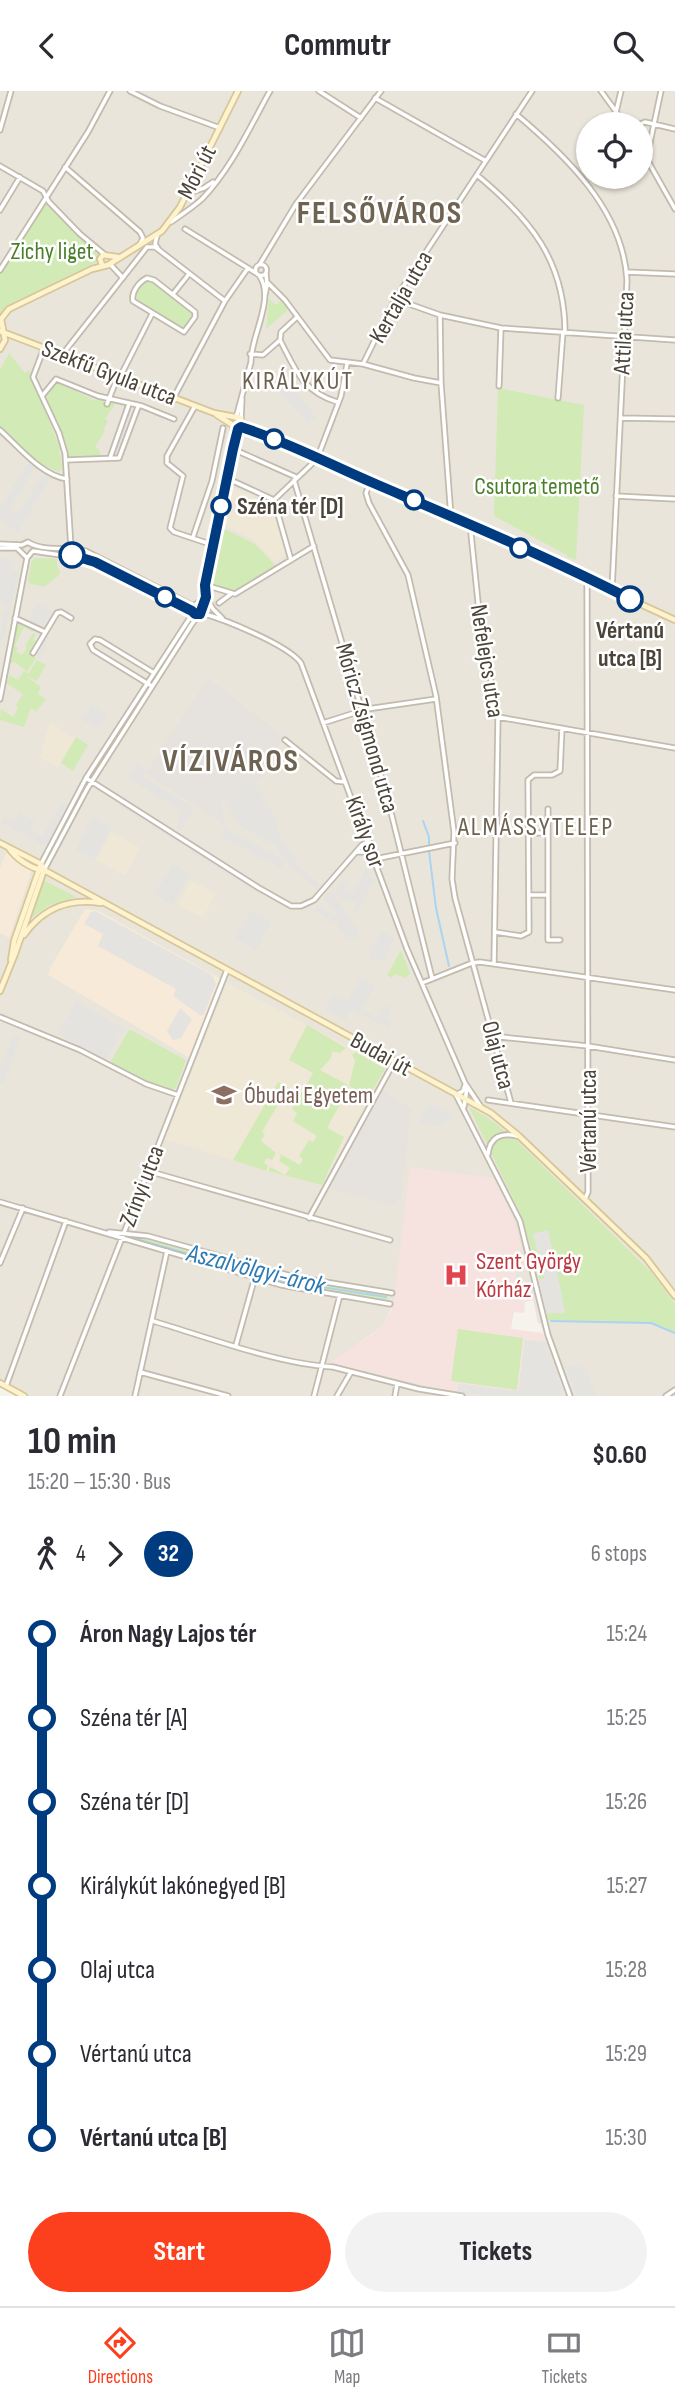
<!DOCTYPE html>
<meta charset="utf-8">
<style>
body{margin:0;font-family:"Sofia Sans Condensed",sans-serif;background:#f2f2f3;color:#2b2b33;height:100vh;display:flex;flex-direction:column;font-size:26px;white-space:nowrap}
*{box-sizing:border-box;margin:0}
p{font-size:23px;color:#7c7c81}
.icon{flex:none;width:38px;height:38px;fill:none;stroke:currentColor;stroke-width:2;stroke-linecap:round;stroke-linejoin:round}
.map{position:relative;height:1305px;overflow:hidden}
.details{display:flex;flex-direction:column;background:#fff;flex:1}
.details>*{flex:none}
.badge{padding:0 14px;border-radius:23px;font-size:24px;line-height:46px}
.buttons{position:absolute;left:576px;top:21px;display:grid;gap:14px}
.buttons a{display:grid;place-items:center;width:77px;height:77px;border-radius:50%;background:#fff;box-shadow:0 2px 5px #0004;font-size:35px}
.map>.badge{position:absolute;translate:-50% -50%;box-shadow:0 0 0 4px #fff}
.legs{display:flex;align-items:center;gap:10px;height:77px;padding:0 28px;font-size:23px}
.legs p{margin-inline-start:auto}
.headline{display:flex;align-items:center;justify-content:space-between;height:119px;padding:0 28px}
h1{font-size:38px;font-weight:700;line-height:52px}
.action{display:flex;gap:14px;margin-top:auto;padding:14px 28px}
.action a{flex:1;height:80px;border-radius:42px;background:#fc3f1d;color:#fff;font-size:28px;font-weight:700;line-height:80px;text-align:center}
.action a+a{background:#f2f2f3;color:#2b2b33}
ul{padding:0 28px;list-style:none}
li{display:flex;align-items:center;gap:24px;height:84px;font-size:26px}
li i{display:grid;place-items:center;width:10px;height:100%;margin:0 9px;background:currentColor}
li i::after{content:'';width:18px;height:18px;margin:-9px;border:5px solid;border-radius:50%;background:#fff}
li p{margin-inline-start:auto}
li:first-child i{background:linear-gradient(#0000 50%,currentColor 0)}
li:last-child i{background:linear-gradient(currentColor 50%,#0000 0)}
header{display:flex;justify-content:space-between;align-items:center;height:91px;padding:0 28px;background:#fff;font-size:32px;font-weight:700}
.menu{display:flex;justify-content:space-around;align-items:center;height:98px;border-top:2px solid #e1e1e2;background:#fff;font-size:19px;color:#7c7c81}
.menu a{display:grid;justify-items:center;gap:4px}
.menu .selected{color:#fc3f1d}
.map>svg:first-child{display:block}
.residential{fill:#eae5da;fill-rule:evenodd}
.commercial{fill:#f7ead8}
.industrial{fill:#e6e2dd}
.education{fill:#efe8d6}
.medical{fill:#f6e3e0}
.green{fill:#d2eab5}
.parking{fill:#e5e3e0}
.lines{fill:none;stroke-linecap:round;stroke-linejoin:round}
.stream{stroke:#a9d4f2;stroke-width:2}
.street-casing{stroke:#c2bbae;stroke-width:7}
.secondary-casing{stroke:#d6c79b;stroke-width:8}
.street{stroke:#fff;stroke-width:3.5}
.secondary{stroke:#fff3cd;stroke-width:4.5}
.line-1-casing{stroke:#fff;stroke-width:16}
.line-1{stroke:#003b80;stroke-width:10}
.stop-1-dot{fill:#fff;stroke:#003b80;stroke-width:3.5}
.labels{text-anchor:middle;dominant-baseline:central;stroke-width:5;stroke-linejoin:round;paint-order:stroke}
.street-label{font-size:24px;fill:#4b4439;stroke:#fff}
.park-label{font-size:24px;fill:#4a7f2a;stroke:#fff}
.stop-label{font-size:24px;font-weight:bold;fill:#4b4439;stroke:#fff;text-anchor:start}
.education-label{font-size:24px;fill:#785e54;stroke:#fff;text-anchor:start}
.health-label{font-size:24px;fill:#be3a42;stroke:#fff;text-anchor:start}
.neighbourhood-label{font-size:26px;letter-spacing:2px;fill:#6e6250;stroke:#fff}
.water-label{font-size:26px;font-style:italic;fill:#2e7ab2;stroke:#fff}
.district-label{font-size:32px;font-weight:bold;letter-spacing:2px;fill:#6e6250;stroke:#fff}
</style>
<header><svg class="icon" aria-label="back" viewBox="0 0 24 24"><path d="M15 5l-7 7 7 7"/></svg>Commutr<svg class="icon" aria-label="search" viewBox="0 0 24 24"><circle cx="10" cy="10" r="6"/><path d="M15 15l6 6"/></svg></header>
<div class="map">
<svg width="675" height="1305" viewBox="0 0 675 1305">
<rect width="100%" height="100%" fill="#f6f3ec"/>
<!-- residential -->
<path class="residential" d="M0,0h675v1305h-655l-20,-11zM588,33h52v53h-52zM381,1001l30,16 -81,80v-1zM521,1153l-4,21 2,1 -1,4h-2l-2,12 16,2 8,39 3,1 5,17 -22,-2 -6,51 -60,-7 -2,9 -124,-29 49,-36 5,-6 8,-21z"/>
<!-- commercial -->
<path class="commercial" d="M6,762l26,17 -23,68 -9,-5v-65z
M85,818l12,1 124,69 -31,79 -142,-83 2,-7z"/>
<!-- industrial -->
<path class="industrial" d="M208,587l76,59 -25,44 -38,18 4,26 -79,-52z
M382,1000l29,17 -10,92h-5l-5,6 -62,-18z"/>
<!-- education -->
<path class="education" d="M230,395l41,19 15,50 -11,7 -22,-22 -30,-16z
M50,631l25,16 -18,30 -17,-11z
M111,741l29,16 -15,28 -29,-16z
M191,789l24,14 -12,24 -26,-13z
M227,892l160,84 -65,118 -56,-14 -101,-32z"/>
<!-- medical -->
<path class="medical" d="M410,1076l83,11 20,40 8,27 -4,20 2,1 -1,4 -2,1 -2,11 16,2 4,16 -9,2 -1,11 -10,-1 -3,17 32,4 3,9 -22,-3 -6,52 -60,-8 -2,9 -124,-29v-2l42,-28 12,-12 4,-9 4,-12z"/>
<!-- green -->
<path class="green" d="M48,113l51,51v6l-87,43 -12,13v-43l45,-69z
M146,190h4l41,30 2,3 -8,13 -3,1 -44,-26 -2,-8z
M269,208l7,6 5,-5 8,9 -23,20z
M9,262l16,20 4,-3 30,76 3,22 -3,4 -23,-10 -36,-32v-60z
M56,290l40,20 1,-4 20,4 -12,18 3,2 -5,9 2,1 -10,16 5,4 1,6h-34l-1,-5h3l-11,-31 -9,-8 -8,-17 9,-13z
M498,297l86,17 -8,155 -9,-3v-2l-73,-39z
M221,436l34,17 23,24 -42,24 -26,-7z
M35,467l22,1v7l3,5 -2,5 -14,11 -16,-4 3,-20z
M18,529l17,9 -2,3 -9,-5 -9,19 3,2 -2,4 6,3 5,-7 -2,-2 8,-13 3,2 -3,4 3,2 -6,12 6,5 -9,14 -12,-10 -5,1z
M37,569l9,5 -9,16 -11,-5 15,11 -3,7 8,5 -10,13 -5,-4 -7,19 -24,-7 1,-11 12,8 5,-9 -2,-3 7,-11 -17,-11 4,-8 8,5 6,-9 4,3z
M76,646l12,8 -15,26 -12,-8z
M43,789l33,17 -25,7 -19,13z
M401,859l9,23 -4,5 -12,-4 -2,4 -5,-3z
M307,934l39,23 -6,5 -8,-2 -1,7 -11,12 26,14 3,4 -22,40 17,9 -22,48 -54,-14 2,-4 15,8 5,-7 -11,-7 2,-5 -3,-3 22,12 3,-6 -4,-3 10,-16 4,2 4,-6 -24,-15 4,-8 -5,-4 21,-36 -24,-13z
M131,939l55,30 -10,28 -5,3 -24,-9 -37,-19 18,-32z
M356,961l29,17 -15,26h-4l-2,4 -14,-6 4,-3 -5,-5 6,-24 -3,-6z
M278,991l10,5 -26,45 3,2 -4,7 15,12 -4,7 -5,-2 -3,5 4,3 -2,5 -33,-11z
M469,1016l19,11 28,22 135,132 24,32v29l-24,-10 -103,-3 -1,-7h18l-17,-82 -15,3 12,45 -6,1 -16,-61z
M135,1145l151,41 102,18 -1,7 -101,-17 -158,-45 1,-3z
M458,1238l65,9 -6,52 -66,-9z"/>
<!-- parking -->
<path class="parking" d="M283,283l33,43 -8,7 -11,-14 -2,1 -23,-29z
M125,317l13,5 -16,45 -3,3 -9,-1 -2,-4z
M28,372l7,4 -25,42 8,5 24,-39 8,4 -32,53 -18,-12v-12z
M0,467l13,1 -1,12 7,-1 -15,69 -4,1 3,-28h3l1,-7 -7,-2z
M37,512l15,8 7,-5 15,9 -3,5 -8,-6 -5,1 -11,18 3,2 -5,7 2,5 -7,11 -8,-5 8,-16 -6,-4 2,-5 -9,-5z
M92,613l15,10 -9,15 -16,-9z
M136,672l11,7 -4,7 51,31 -14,23 -4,-3 4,-6 -3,-3 5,-8 -55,-33z
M256,692l21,40 3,15 18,23 -2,3 24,21 -3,4 -32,-28 -4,7 -62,-32 5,-8 60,31 -12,-16 -34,-18 -14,-27z
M126,707l47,30 -2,4 8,6 -2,4 -57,-35z
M62,711l7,3 -23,42 -45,-25 3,-5 10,5 5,-10 16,9 -5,9 12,6z
M93,726l19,11 -18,32 -19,-10z
M185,745l65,42 -2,4 9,5 -3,4 -66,-41 2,-5 -8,-5z
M172,773l18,10 -17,31 -18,-10z
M366,777l5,2 -3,6 7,3 -18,33 -4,-2 3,-8 -3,-1 -2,2 -17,-8 22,31 4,10 -7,3 -2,-4v6l-6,-4v-4l-8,-5 1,-4 -24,-13 3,-6 25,14 -19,-20 5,-6 6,2 10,-17 5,2 -5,9 8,4z
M95,820l117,64 4,9 -12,30 -3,2 -28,-20 3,-7 -78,-43 5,-12 -19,-10 7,-12z
M250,820l21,11 -15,28 -21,-12z
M381,840l13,7 -3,7 -8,16 -12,-1 -3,-2z
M361,886l14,9 -13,23 15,9 7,-13 8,4 -6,11 6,3 -4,6 -36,-20 -7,11 -20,-11 9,-15 14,7z
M76,910l48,28 -3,6 -4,-2 -2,2 4,3 -13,22 -48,-27z
M180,917l12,11 -11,19 -8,2 -6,-9z
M14,942l7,3 -18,48 -3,-2v-13z
M433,1013l19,10v4l-15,9 -18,-5 5,-13z
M548,1139l10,47 7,36h-18l-8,-33 6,-2 -12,-44z
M525,1249l20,2 17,46 -1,8h-69l-35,-4 1,-8 61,7z
M578,1274l7,3 13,28h-21l-12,-29z"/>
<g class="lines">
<!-- stream -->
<path class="stream" d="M423,730l6,16v10
M429,760l7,57 13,58
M126,1145l157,45 103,16
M551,1230l100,2 24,10"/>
<!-- street casing -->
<g class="street-casing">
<path id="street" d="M130,0l30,15 60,22
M319,0l42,27
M601,0l24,33
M375,7l111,63
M616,21l5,-21
M516,23c50,42 107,96 111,166l-15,310
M640,33l5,-2 30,7
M0,39l11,-39
M640,56l35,62
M647,66l14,-66
M0,75l43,25 6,11 31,32 24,20
M65,76l75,65 3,6 -3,6
M477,84c53,44 88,85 88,158
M186,103l18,-6 9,-6
M0,119l20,-33
M171,131c10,-7 21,-14 31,-23 29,-30 48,-72 68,-108
M185,138l71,44
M157,145l-2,8 4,6 66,51
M110,173l13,14
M260,173l36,-60 85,-113
M255.5 179a5.5 5.5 0 1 1 11 0a5.5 5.5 0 1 1-11 0Z
M0,179l88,-138 22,-41
M626,181l49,2
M147,187l7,2 41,32v5l-11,15 -51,-31c-2,-9 6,-19 14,-23z
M267,191l18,18 45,60 33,4 51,14 27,5
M173,203l16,-20
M265,204l2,-10 -1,-12
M395,208l45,16 61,13 174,12
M440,224l1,68 10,134
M280,249c15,29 22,51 57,62
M44,257l-11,29 26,56 6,20 6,95
M250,263l13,1 17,-15 1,-8 15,-14
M62,264l85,-108h8l4,3
M363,273l32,-65 137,-208
M120,286l32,-63
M499,295l2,-58
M42,305l14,-17 42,17 44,10 32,13
M174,306l51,-96 23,-33
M558,307l5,-66
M107,313l11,-28
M195,315l-28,50v7l16,13 -13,52 4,4 39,13
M236,327l15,-56c-1,-25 25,-63 8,-87
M621,327l54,1
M241,328l1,-20
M0,339c18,16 42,46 67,49
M233,352v-16
M233,358l63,28
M110,367l19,-54
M66,369l53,-2 19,-51
M294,389l93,316 45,182
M235,391l39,18 17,60
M370,391l-4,11 3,10 39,72 28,121 18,136 -2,47 3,19 56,205
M616,405l59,3
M274,409l43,-41 24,-63 6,-32
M473,436l-2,7 10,97 17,86 -4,247
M193,446l19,-56 11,-53
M0,453l22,1 6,-3c14,10 40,4 58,9l108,55
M0,457h17l10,10
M33,460l55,8 105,52
M205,493l33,-155
M205,494l30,9 79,-48
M206,506l7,12 9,9
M219,512l12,-9
M194,515l7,-6 3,-8
M201,522c23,6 87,32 100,50l106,286 58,134 16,24
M15,527l30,14
M33,562l24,-40 4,-1 10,6
M150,594l-57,-35 -3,-6 5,-5 5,1 54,33
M0,608l27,-141 5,-6
M498,626l177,31
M323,632l44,-14 69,-10
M285,649l51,41 9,1
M86,687l173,110 32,18h10l13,-6 48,-55 7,-4
M548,718v131h12
M528,742h19
M357,761h11l6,6
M375,768l80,-16
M41,773l45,-86 107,-165
M44,779l43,-81 105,-165c11,-13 14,-22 13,-39
M529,804h18
M495,841l26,4 8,-4 -1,-152 6,-5h18l8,-4 2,-43
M422,892l50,-20 8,-1 195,28
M0,926l80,33 66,34 32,11
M492,945l96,10 87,14
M465,994l-2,6 -7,4 64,126 28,114 22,61
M488,1009l187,27
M464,1016l3,-19
M488,1063c2,-17 13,-22 29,-18
M148,1080l242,69
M585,1108l3,-7 -1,-613
M0,1111l281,83 109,19
M309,1127l85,-156
M109,1141l39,4 147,41 97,16
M0,1172l23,-55
M153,1230c54,16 125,43 180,46l86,22 43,7
M236,1254l19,-68
M140,1281l88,24
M6,1295l60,-165
M60,1305l167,-426
M135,1305l32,-145
M314,1305l26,-101
M337,1305l14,-24
M395,1305l2,-12
M666,1305l9,-6"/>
</g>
<!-- secondary casing -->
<g class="secondary-casing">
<path id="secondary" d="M102,174l-2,-6 3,-4 15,2
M0,240l214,82 26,5 3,5 19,10 55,26 111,47 247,114
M0,258l5,-9 -4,-21 8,-10 83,-40 16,-4 54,-34 18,-24 58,-116
M217,324l14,9
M241,336l13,4
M0,752l41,21 3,6
M9,757c6,10 23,22 35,22l447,243 28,23 127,122 29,38
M24,844c19,-27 44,-37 77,-32
M11,869l3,-19 27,-77
M0,900l15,-37 29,-84
M0,1292l24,13"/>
</g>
<!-- street -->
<use href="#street" class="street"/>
<!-- secondary -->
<use href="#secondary" class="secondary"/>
</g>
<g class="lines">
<!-- line-1 casing -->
<g class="line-1-casing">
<path id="line-1" d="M72,464l23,7 97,49 3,3h5l6,-17 -1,-12 28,-136 5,-20 3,-2c47,15 92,39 137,58 84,36 170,72 252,114"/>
</g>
<!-- line-1 -->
<use href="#line-1" class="line-1"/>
</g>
<!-- icons -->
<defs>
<g id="university-bare" transform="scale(1.89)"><path d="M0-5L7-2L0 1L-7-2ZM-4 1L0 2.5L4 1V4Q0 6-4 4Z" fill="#8d6e63" stroke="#fff" stroke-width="2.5" paint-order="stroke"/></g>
<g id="hospital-bare" transform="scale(1.89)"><path d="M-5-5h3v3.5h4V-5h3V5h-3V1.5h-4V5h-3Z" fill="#e0444e" stroke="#fff" stroke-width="2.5" paint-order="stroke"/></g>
</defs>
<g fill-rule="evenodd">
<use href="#university-bare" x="224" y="1004"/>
<use href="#hospital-bare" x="456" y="1184"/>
</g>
<!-- markers -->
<g class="stop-1-dot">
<circle cx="274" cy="348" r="9"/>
<circle cx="414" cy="409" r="9"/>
<circle cx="221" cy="415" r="9"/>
<circle cx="520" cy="457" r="9"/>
<circle cx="72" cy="464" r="12"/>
<circle cx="165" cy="506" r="9"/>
<circle cx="630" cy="508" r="12"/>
</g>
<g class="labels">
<!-- street labels -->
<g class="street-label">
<text transform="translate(197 81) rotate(-63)">Móri út</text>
<text transform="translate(401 206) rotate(-60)">Kertalja utca</text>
<text transform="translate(624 242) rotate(-87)">Attila utca</text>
<text transform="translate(109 282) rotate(21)">Szekfű Gyula utca</text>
<text transform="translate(487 570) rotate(81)">Nefelejcs utca</text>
<text transform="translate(367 637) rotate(74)">Móricz Zsigmond utca</text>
<text transform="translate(365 741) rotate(70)">Király sor</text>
<text transform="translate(381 963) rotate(29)">Budai út</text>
<text transform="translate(498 964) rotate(75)">Olaj utca</text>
<text transform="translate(588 1030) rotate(-90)">Vértanú utca</text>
<text transform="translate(142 1095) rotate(-69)">Zrínyi utca</text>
</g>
<!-- park labels -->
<g class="park-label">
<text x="52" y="160">Zichy liget</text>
<text x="537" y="395">Csutora temető</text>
</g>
<!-- stop labels -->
<g class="stop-label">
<text x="237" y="415">Széna tér [D]</text>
<text x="630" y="539" text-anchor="middle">Vértanú<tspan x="630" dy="28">utca [B]</tspan></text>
</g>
<!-- education labels -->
<g class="education-label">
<text x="244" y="1004">Óbudai Egyetem</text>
</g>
<!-- health labels -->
<g class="health-label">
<text x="476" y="1170">Szent György<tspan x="476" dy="28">Kórház</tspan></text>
</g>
<!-- neighbourhood labels -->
<g class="neighbourhood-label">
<text x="298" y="290">KIRÁLYKÚT</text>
<text x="536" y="736">ALMÁSSYTELEP</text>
</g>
<!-- water labels -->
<g class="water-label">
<text transform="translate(256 1179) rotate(14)">Aszalvölgyi-árok</text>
</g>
<!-- district labels -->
<g class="district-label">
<text x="380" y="122">FELSŐVÁROS</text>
<text x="231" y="670">VÍZIVÁROS</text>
</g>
</g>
</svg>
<div class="buttons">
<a><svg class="icon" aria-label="locate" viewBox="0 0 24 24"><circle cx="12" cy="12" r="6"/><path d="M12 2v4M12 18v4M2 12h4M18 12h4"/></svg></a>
</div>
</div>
<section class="details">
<div class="headline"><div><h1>10 min</h1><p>15:20 – 15:30 · Bus</p></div><b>$0.60</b></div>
<div class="legs"><svg class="icon" aria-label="walk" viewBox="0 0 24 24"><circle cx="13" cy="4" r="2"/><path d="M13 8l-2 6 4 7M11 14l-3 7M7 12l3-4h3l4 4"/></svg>4<svg class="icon" aria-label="forward" viewBox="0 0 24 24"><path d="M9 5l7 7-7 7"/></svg><b class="badge" style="background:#003b80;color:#fff">32</b><p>6 stops</p></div>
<ul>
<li><i style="color:#003b80"></i><b>Áron Nagy Lajos tér</b><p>15:24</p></li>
<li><i style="color:#003b80"></i><span>Széna tér [A]</span><p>15:25</p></li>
<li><i style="color:#003b80"></i><span>Széna tér [D]</span><p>15:26</p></li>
<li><i style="color:#003b80"></i><span>Királykút lakónegyed [B]</span><p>15:27</p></li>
<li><i style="color:#003b80"></i><span>Olaj utca</span><p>15:28</p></li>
<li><i style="color:#003b80"></i><span>Vértanú utca</span><p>15:29</p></li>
<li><i style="color:#003b80"></i><b>Vértanú utca [B]</b><p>15:30</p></li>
</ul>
<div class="action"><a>Start</a><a>Tickets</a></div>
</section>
<nav class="menu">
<a class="selected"><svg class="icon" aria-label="directions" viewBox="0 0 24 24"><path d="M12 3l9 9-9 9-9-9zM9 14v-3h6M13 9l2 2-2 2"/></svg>Directions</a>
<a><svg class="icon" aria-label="map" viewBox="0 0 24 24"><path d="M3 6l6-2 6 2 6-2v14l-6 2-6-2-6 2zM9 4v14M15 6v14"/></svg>Map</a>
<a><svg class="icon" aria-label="tickets" viewBox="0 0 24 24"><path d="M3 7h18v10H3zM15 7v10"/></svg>Tickets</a>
</nav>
